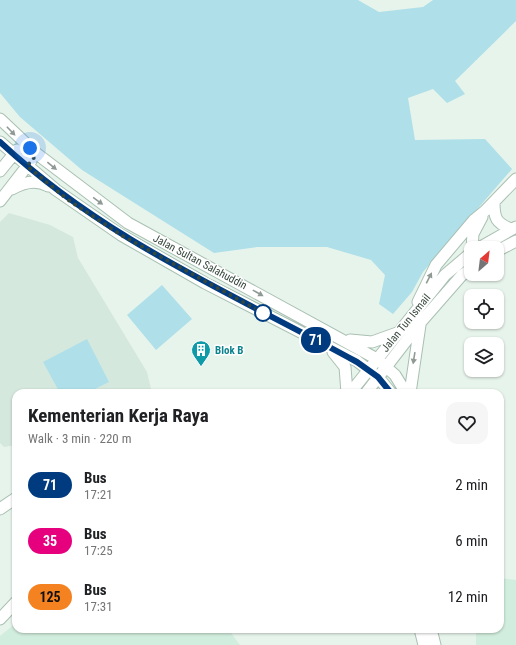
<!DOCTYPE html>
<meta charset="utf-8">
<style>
body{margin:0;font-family:"Roboto Condensed",sans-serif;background:#f6f6f6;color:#202124;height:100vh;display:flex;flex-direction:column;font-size:15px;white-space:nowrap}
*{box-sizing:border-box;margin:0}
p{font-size:13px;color:#757577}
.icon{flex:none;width:22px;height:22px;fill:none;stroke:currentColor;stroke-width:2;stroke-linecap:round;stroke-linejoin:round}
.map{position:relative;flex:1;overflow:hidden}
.sheet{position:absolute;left:12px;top:389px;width:492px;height:244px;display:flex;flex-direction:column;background:#fff;border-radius:12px;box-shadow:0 1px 3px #0004}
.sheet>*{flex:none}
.badge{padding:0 8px;border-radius:13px;font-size:14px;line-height:26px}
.needle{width:26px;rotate:28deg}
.fabs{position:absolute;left:464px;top:241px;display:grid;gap:8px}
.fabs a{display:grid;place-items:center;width:40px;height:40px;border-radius:8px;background:#fff;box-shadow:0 1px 3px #0004;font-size:20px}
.you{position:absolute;width:20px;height:20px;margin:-10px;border:3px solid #fff;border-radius:50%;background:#1a73e8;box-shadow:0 0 0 6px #1a73e833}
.map>.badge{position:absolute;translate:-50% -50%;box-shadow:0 0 0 2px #fff}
.round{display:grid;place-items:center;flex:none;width:42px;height:42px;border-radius:12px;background:#f6f6f6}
.overview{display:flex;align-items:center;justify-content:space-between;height:68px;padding:0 16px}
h1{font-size:19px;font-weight:700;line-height:30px}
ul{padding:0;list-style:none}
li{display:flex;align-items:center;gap:12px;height:56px;padding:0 16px}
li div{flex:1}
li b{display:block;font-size:15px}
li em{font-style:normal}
li .badge{min-width:44px;font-weight:700;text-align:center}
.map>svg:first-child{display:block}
.residential{fill:#d5e8dd}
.education{fill:#d1eddd}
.green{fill:#afdfe9}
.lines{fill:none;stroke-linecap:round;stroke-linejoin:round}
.minor-casing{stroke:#a9c0b2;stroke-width:13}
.minor{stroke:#fff;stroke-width:11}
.oneway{fill:#909a94}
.line-casing{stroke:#fff;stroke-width:9}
.line{stroke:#003b80;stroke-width:6}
.walk{stroke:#36473c;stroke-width:4;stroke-dasharray:0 7.2}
.stop-dot{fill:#fff;stroke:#003b80;stroke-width:2}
.labels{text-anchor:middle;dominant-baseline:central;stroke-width:3;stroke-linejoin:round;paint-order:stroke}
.street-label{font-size:11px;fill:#36473c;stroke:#fff}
.culture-label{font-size:11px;font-weight:bold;fill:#0d838f;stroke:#fff;text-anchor:start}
</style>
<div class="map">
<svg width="516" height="645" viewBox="0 0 516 645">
<rect width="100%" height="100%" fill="#e7f4ec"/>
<!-- residential -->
<path class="residential" d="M9,213l41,12 23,12 5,21 69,114 5,21h-136v52l-12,2 -4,-4v-221z"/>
<!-- education -->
<path class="education" d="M500,578l16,2v65h-40v-16h24z
M16,623v6h212l12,16h-240v-9z"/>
<!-- green -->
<path class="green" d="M0,0h358l21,12 44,-5 10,-7h83v21l-61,60 10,13 -18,9 -14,-14 -25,9 7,42 70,-1 27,30 -89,103 -11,20 -19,22 -14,-10 6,-29 -14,-15 -44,-13h-70l-43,6 -132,-83 -62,-53 -20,-24z
M162,285l30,34 -36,31 -29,-35z
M87,339l22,43 -22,11h-27l-17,-31z"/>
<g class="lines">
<!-- minor casing -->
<g class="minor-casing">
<path id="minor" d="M0,119l37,35 91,69 249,136 18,16 11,18
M0,142l56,48 65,45 84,48 152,78 21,16 13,16
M0,171l17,-21
M12,189c12,-7 24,-10 36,-3
M0,201l31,-40
M494,202c0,16 2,21 17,27
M472,248l1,-14 9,-17
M479,248l37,-21
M497,251l19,-10
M418,302l18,-37 38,-45 11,-9 31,-32
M350,340l22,2 25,-9
M333,352l12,15 2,26
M350,393l95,-118 26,-22
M366,393l54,-70 42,-48 9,-6
M410,393l10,-68
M0,509l16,-11
M0,619l16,-17
M420,629l4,16
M431,629l4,16"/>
</g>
<!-- minor -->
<use href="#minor" class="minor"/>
</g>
<!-- one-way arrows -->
<defs><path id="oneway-solid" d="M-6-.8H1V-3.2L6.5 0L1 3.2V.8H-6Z"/></defs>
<g class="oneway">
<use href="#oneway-solid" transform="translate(11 131) rotate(46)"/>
<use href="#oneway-solid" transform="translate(52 166) rotate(39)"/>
<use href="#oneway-solid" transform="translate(98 201) rotate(36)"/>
<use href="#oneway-solid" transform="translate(429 278) rotate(-63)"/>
<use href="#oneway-solid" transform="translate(258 293) rotate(29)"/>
<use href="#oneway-solid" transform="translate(414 358) rotate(99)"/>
</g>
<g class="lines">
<!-- line casing -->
<g class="line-casing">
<path id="line" d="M0,142c106,99 232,151 357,220l21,15 13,16"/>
</g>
<!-- line -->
<use href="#line" class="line"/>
<!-- walk -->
<path class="walk" d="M30,148l7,6 -10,12 40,33 54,36 142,78"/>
</g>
<!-- icons -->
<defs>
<g id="building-pin" transform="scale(1)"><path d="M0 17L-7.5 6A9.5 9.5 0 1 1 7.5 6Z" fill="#0f9aa8" stroke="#fff"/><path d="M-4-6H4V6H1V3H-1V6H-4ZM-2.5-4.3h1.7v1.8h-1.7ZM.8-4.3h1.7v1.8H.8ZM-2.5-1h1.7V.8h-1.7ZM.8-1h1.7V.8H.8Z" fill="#fff"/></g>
</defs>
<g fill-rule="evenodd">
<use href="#building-pin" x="201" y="350"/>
</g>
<!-- markers -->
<circle class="stop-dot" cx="263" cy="313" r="8"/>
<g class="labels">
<!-- street labels -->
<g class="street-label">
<text transform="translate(200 262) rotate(28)">Jalan Sultan Salahuddin</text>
<text transform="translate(406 323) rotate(-51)">Jalan Tun Ismail</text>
</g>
<!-- culture labels -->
<g class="culture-label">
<text x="215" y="350">Blok B</text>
</g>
</g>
</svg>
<div class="fabs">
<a><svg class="needle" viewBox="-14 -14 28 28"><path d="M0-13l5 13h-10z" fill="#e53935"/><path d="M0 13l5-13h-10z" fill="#757577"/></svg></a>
<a><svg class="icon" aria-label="locate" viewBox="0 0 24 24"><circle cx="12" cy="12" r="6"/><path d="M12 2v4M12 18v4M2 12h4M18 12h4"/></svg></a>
<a><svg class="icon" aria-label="layers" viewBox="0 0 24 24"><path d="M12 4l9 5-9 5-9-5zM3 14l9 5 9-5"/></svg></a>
</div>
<div class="you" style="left:30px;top:148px"></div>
<b class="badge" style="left:316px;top:340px;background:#003b80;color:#fff">71</b>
<section class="sheet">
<div class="overview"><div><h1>Kementerian Kerja Raya</h1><p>Walk · 3 min · 220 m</p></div><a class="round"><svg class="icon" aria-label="heart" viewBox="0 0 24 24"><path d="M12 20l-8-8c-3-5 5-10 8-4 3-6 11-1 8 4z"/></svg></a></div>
<ul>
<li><span class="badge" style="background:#003b80;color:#fff">71</span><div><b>Bus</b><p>17:21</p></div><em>2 min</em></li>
<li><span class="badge" style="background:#e6007e;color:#fff">35</span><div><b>Bus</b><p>17:25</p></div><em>6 min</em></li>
<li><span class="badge" style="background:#f58220;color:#111">125</span><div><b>Bus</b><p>17:31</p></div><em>12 min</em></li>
</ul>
</section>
</div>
